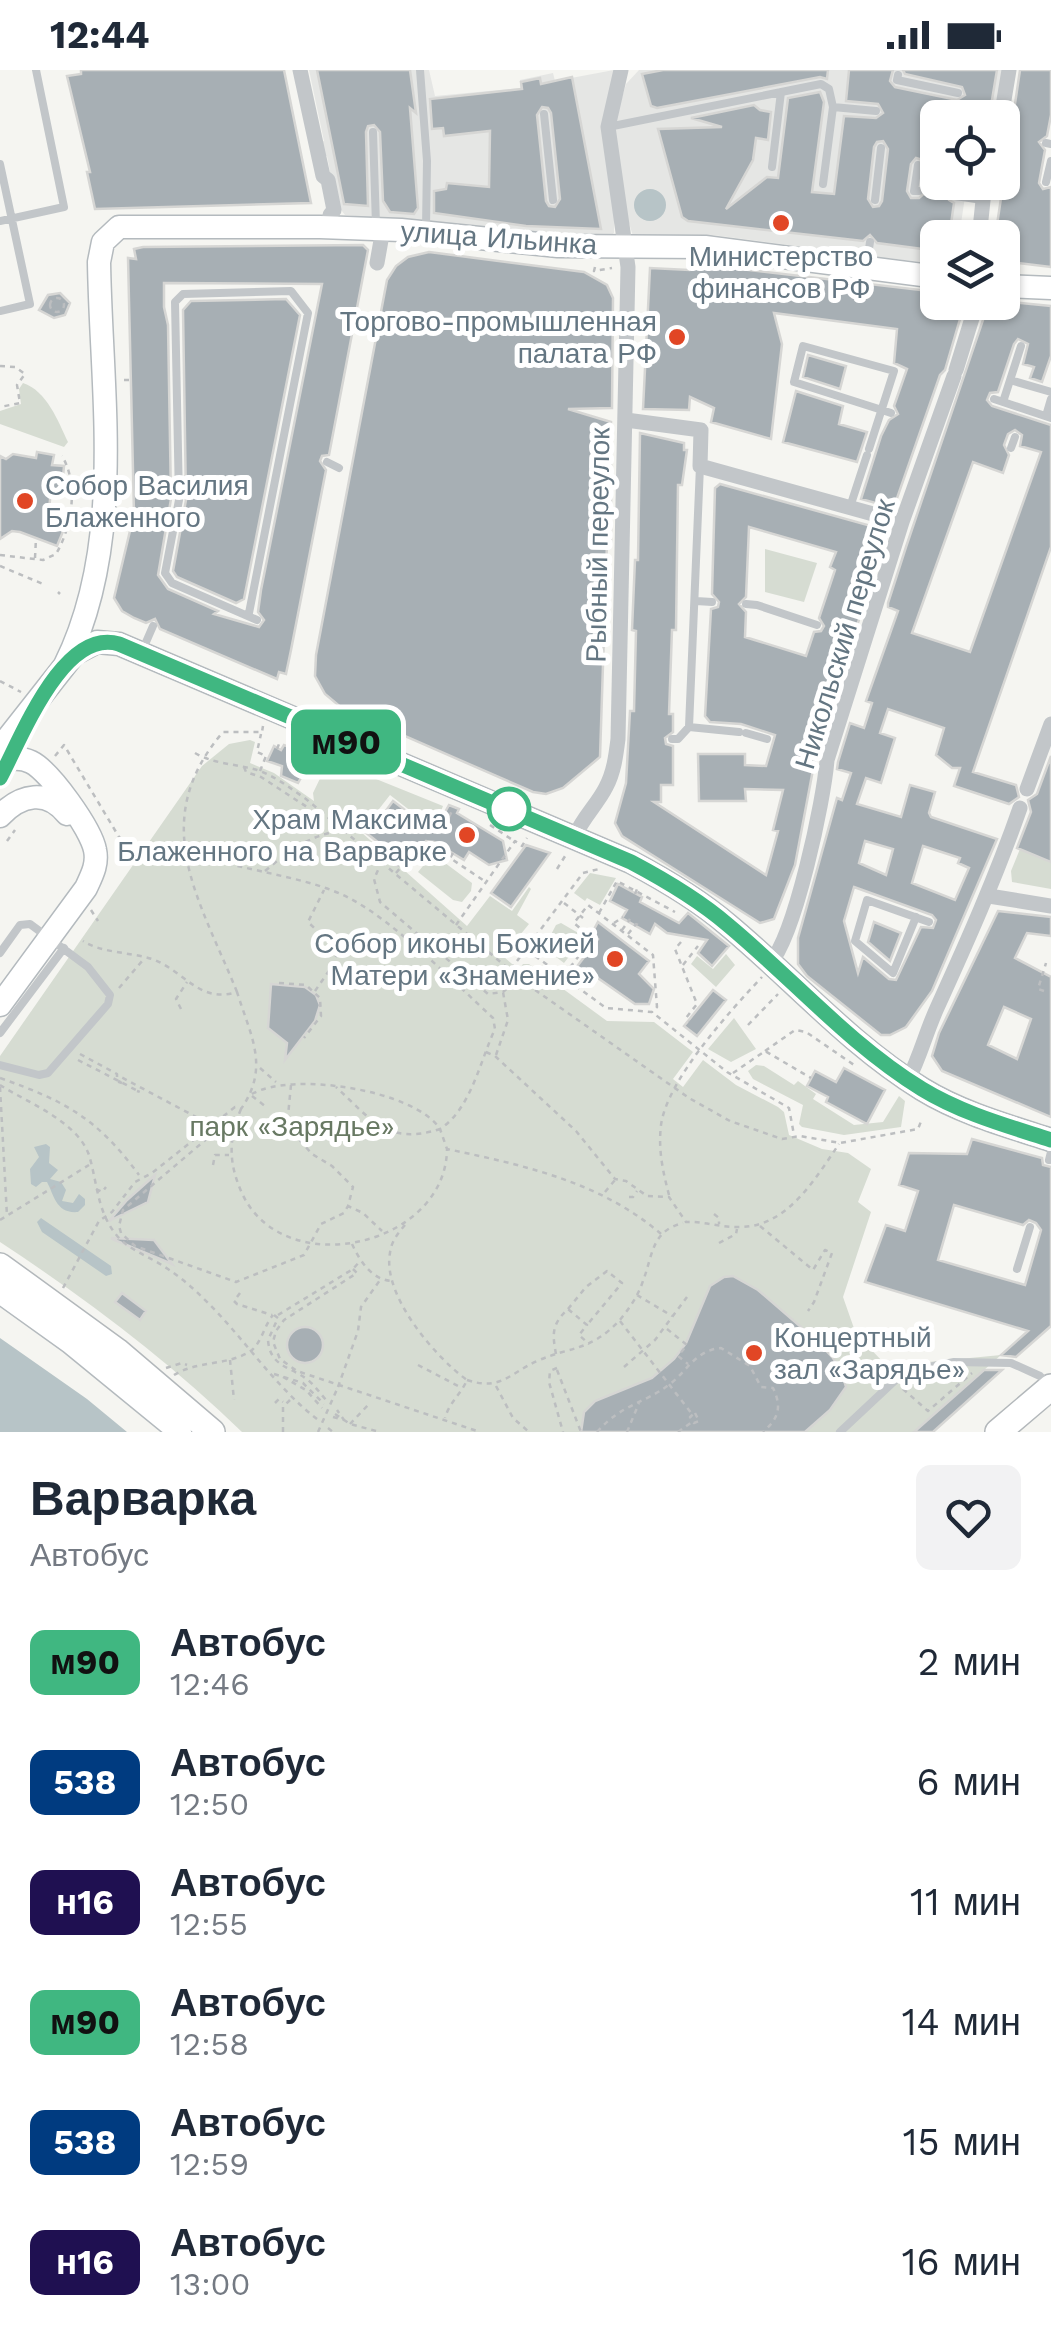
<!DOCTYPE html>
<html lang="ru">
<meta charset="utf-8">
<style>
body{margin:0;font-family:"Work Sans",sans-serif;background:#f2f2f3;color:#1f2937;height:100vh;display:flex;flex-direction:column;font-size:38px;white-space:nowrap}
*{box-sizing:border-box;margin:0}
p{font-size:32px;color:#747a83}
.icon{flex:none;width:55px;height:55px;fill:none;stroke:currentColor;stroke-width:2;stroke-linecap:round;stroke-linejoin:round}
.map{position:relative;height:1362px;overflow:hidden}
.sheet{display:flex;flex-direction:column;background:#fff;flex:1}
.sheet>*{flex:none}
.badge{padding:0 20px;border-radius:15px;font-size:35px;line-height:65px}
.fabs{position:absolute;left:920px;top:30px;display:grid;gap:20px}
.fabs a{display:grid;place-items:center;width:100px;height:100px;border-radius:15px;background:#fff;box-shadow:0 2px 8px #0004;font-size:50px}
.map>.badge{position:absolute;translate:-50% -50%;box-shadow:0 0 0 5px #fff}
.round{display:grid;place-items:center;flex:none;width:105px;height:105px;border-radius:15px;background:#f2f2f3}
.summary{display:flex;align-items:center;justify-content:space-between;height:170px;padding:0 30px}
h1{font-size:48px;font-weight:800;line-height:75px}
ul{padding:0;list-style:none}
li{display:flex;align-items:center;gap:30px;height:120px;padding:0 30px}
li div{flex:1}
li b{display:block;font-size:38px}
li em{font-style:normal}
li .badge{min-width:110px;font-weight:700;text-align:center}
.status{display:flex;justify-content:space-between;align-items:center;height:70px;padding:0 50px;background:#fff;direction:ltr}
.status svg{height:28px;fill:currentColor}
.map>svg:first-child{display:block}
.built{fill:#e5e6e4}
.green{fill:#d6dcd2}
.water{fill:#b7c4c7}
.building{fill:#a7afb4;stroke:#d6d6d4;stroke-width:2.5;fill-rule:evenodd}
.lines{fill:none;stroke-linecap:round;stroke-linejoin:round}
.secondary-casing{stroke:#b4babe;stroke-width:25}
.primary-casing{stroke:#b3b8bb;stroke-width:28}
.path{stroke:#bcbec0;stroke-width:2.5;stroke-dasharray:5 5;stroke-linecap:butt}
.lane{stroke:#c2c6c9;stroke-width:8}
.street{stroke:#c2c6c9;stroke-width:15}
.secondary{stroke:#fff;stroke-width:22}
.primary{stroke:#fff;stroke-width:25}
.path-bridge{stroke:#bcbec0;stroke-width:2.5;stroke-dasharray:5 5;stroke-linecap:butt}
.line-casing{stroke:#fff;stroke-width:22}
.line{stroke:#40b781;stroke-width:15}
.poi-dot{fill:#e14625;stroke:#fff;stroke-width:4}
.stop-dot{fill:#fff;stroke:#40b781;stroke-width:5}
.labels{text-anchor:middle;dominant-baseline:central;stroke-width:10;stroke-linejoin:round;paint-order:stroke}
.street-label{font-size:28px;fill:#647682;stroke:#fff}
.poi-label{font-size:28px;fill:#647682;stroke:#fff;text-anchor:end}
.park-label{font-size:28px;fill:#687963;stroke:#fff}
</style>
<div class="status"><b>12:44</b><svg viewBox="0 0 49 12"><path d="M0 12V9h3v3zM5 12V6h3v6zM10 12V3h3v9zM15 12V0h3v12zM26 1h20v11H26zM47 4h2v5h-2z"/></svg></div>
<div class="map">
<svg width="1051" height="1362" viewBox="0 0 1051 1362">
<rect width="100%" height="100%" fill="#f5f5f1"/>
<!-- built -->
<path class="built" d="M309,0h120l6,26 85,-8v-8l33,-7 2,8 59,-11v163l-8,6 -261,-24 -9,-12 -9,-47h-5l-3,-13 5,-2z
M639,0h364l-8,47 -57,1v64l29,1 -8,54 -21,1 -1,26 -49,-6 -5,4 -22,-3 -4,-5 -144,-19 -7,5 -73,-4 -5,-16 -13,-81 1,-21 10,-34z"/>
<!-- green -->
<path class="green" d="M23,313c24,8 35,38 45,59l-4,5 -64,-23v-13l21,-7 -2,-15z
M765,479l52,14 -13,39 -39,-10z
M250,670l5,2 -5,21 24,10 40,28 -1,-8 16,-33 114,46 -9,23 -44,-34 -29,37 106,94 23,-30 22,15 17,-24 2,2 -14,26 12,9 -26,32 16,14 4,-6h6l78,57 47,1 39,30 -20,27 10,8 20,-27 33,25 42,22 6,5 5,23 33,14 26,4 23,16 -13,33 13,10 -28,85 13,37 31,32 114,-11 -87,77h-672c-73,-71 -157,-134 -242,-190v-186l202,-290 27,-22z
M429,772l8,5 -4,7 39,29 -1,8 -9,11 -9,-2 -35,-28 10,-12 -7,-6z
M1020,779l31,13v27l-39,-7 -1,-11z
M590,803l26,5 -16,27 -13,-7 -2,3 -11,-8z
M561,853l19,11 2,6 -18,23 -20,-15 12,-23z
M726,884l9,11 -19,22 -25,-23 6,-8 16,13z
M734,948l22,31 -25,13 -23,-13z
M756,995l8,1 30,19 4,-4 18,13 -3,5 41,26 29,-3 16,-26 6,5 -4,26 -57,8 -42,-8 -3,-3 4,-19 -50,-26 -5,-8z"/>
<!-- water -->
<path class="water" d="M634 135a16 16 0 1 1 32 0a16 16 0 1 1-32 0Z
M46,1074l4,3 -1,16 9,7 -8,9 11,3 5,8 -4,11 11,2 6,-9 6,5v6l-7,7c-22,2 -24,-17 -31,-30h-5l-6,5 -5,-3 -1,-15 9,-12 -5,-10z
M41,1148l70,48 1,8 -6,2 -64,-44 -5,-10z
M0,1268l87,61 40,33h-127z"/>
<!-- building -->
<path class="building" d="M81,0h203l27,133 -216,6 -8,-37h3l-23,-96 14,-2z
M317,0h93l6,43 -6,-5 8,100 -4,6 -24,-2 -7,-11 -3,-69 -6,-7 -6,1 -2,6 2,74 -24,-2z
M663,0h165l-1,9 -7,-2 -163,31 -6,-2 -9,-32z
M849,0h44l-3,11 5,6 62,13 8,-5 -3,-8 -57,-13 -2,-4h94l-8,48h-51v64h19l-1,7 -8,5 1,6 5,3 -5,35h-11v13l-61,-8 -7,-8 -7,6 -175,-20 -6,-4 -24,-88 64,-2 -31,-9 63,-13 6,5 11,2 -3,28 -12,-2 -3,22 -27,49 41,-32 11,1 10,-80 32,-6 4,10 -12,90 22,2 10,-78 32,2 7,-5 -5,-9 -32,-3zM883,71l5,8 -6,52 -3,5 -6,1 -5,-8 6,-52 3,-5zM916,88l7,2 2,5 -2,20 3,7 -7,6h-8l-4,-7 4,-27z
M1020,0h31v45l-4,21 -8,6 6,8 -6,33 4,6 8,-2v80l-49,-6v-23h-7l14,-93 8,-5 -6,-9z
M572,7l29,152 -75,-3 -92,-13v-22l12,-2 1,-6 42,4 1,-56 -46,5 -1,-8 -11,1 -2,-30 92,-10 -1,-7 19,-4 1,6zM542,37l6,1 3,5 9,86 -5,8 -6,-1 -3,-5 -9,-86z
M363,175l5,5 -39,205 -7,1 -2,5 6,9 -35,180 -5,24 -7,-2 -2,7 -117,-50 -5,-10 -9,4 -12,-5 -12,-7 -8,-13 20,-84 -6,-256 8,1 -2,-10 9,-2zM164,213l158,1 -61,306 -3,22 6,8 -5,7 -45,-13 4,-3 -50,-22 -10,-14 13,-76 -3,-174 -4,-18z
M429,182l155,20 23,13 6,13 -1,110 -44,1 43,13v120h-4l-7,215 -37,31 -17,6 -13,-2 -190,-83 -18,-15 -10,-18 1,-21 71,-375 9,-14 12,-9z
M689,193l249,29v10h27l-20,68 -5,5 -45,129 -5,3 -29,-8 20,-63 8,-16 9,-6 -4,-8 13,-37 -13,-6 3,-34 -123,-16 8,31 -11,95 -60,-17 3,-14 -24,-11 -1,13 -46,-1 7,-141 39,2z
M60,223l10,10 -5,12 -11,3 -15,-8 9,-15z
M286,229l14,16 -56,284 -8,4 -59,-26 -4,-6 13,-71 -3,-190 8,-9z
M1002,231l49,5v50l-9,26 -12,-4 4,-11 -11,-3 5,-20 -10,-5 -4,5 -16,48 -8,1 -3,7 5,6 59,19v122l-78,225 43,13 3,12 -10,7 -55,-18 6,-18h-8l-16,-13 8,-27 -56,-19 -8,24 15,5 -14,45 -15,-5 -9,26 44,13 9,-32 25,7 -6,21 2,4 66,22 -65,152 -26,36 -16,8h-9l-74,-59 -9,-12v-26l39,-140 5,2 9,-27 -14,-4 1,-7 12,-39 14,5 8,-25 -6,-2 32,-90 -10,-4v-4l18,-56 82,-242zM1015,360l7,5 -2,11 21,6 -71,200 -58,-19 61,-171 30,11 6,-18 -5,-10 4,-11zM865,771l28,8 -7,26 -27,-12zM923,776l37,12 -2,5 11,5 -14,32 -43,-17zM854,817l78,28 4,5 -3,8 -12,-1 -25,53 -7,-1 -26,-22 -5,16 -14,-52z
M808,285l38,11 -6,23 -37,-12z
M796,321l47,15 -4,18 28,8 -10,30 -74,-20z
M640,363l44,10v7h3l-5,35h-4l-2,145h-4l-3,84h4v18l-8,6 1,6 7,2v39h-12v17h-7l112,73 12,-44 -5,-1 10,-40 -38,-1 1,12h-47l-1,-47h47v11l21,1 9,-31 -34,-11 -31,-2 -5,-6 6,-107 7,-2 1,-5 -7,-8 3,-106 5,-4 162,45 4,5 -71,225 -20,106 -21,54 -14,4 -138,-87 -7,-13 11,-40 4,-72h4l2,-80 -4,-1 3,-70h3zM749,457l87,25 -6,15 5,3 -16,48 5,8 -3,5 -7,1 -8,24 -61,-19 1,-25 -7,-8 7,-7z
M37,382l17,3 -2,10 12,1 -2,22 -3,5 -8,-1 -2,16 3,6 -4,9 16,6 -7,17 -37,-14 -8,-1 -12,8v-83l6,3 7,-5 23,4z
M296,671l17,8 -3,7 9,4 -6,17 -11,-1 -4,7 -17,-7 1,-10 -15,-5 7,-15 7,4 3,-5 8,3z
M1051,686v106l-34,-14 14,-36 -3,-12 9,-6z
M393,731l41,31 15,-27 10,4 -2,4 46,28 4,19 -18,5 -20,-13 -5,8 -30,-18 -8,-1 -20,24 -5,-4 -4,5 -8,-7 4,-5 -28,-22 9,-11 3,2z
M526,775l24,8 -39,54 -20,-14z
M618,814l24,13 -2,5 39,21 9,-10 41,33 -17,20 -14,-13 9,-13 -40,-7 -12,-9 -5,10 -28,-16 5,-8 -17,-9z
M998,841l53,6v19l-24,-3 -12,25 36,19v140l-109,-46 -10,-15 7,-23zM1004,937l27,12 -14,40 -29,-14z
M598,852l51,39 -10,13 15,15 -5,15h-14l-43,-30 -4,5 -13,-10 23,-30 -6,-6z
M874,852l27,11 -11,28 -22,-19z
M271,914l34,3 11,8 4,10 -5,16 -30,39 2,-17 -19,-15z
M713,920l13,10 -29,36 -13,-10z
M844,998l41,22 -18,34 -41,-22 2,-5 -21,-11 8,-15 21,11z
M972,1069l70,19 1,7 8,2v159l-35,31 -15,-2 27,-24 -163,-49 21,-57 19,6 13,-40 -19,-6 10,-32 58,1zM954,1135l69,20 6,-5 7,3 5,7 -16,55 -87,-25z
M155,1105l-7,27 -39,19 18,-21z
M112,1168l42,2 18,24 -60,-25z
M733,1206l25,14 58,50 17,18 8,12 5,17 -16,23 -25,22h-224l3,-20 11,-11 57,-23 22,-19 12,-16 24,-57 14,-9z
M122,1223l24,18 -6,9 -25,-18z
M287 1275a18 18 0 1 1 36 0a18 18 0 1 1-36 0Z
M984,1300h18l-69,62h-19z"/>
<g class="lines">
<!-- secondary casing -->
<g class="secondary-casing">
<path id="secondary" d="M1002,216l49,2
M65,595c61,-123 36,-271 34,-403l4,-20 16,-15h201l81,3 157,16 147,1 233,30
M0,678l74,-94 23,-12 22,2 512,218c34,18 68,38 97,63 65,54 121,119 194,164 39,24 86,37 129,51
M0,691c11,-2 20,-4 31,1 19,9 60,67 64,88 3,14 -3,25 -9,38l-86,117
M0,746c21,-22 47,-27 67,-2
M0,1222l70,50 110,90"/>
</g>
<!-- primary casing -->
<g class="primary-casing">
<path id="primary" d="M0,1196l117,85 95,81
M998,1362l53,-45"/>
</g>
<!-- path -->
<path class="path" d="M595,197l-1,4 18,-3
M50 235a7 7 0 1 1 14 0a7 7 0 1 1-14 0Z
M0,296l15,1 10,7 -8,11 3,18 -20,4
M124,310h5
M0,485l43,5 13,-6c16,-27 23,-70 6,-98
M35,488l1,-20
M0,496l43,18
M58,522l2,2
M0,611l21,11
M277,679l2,-5
M195,683c18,11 42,11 62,17 18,6 33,18 49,29l222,186 161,113 41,23 52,18 18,-3 40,7 78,-14 4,-10
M55,686l9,-11 55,92 17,13
M244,697l2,5 15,5 46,30 4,-1
M260,701l6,-15 -9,-4 4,-18
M449,754l-3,-1 7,-14
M490,755l24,16
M7,771l8,-11
M383,782l7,6
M453,783l-3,5 36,24
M377,786l7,-9
M392,789l4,4
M382,791l-8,18 6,23 108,92 15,-2 15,-13
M127,792l9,-12 10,8
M168,794c33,-7 60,0 92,7 30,7 62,13 89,27 45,23 106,85 144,120l2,11c-15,32 -24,80 -55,100l7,20
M557,799l10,-16
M265,801c25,-21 46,-37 80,-41
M396,803l5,-6 -3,-2
M564,833l19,15
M91,840l7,11
M599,843l18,-32 58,31
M614,853l9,-6
M456,855l59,-84 7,5 5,-8
M622,860l8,-11
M628,864l8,-10 2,1
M681,872l-6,7 22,55 -11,14 3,3
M527,880l79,58 46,4 75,60 62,36 5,27
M683,895l15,-19
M511,899l72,-96 16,-4
M564,905l25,-32 -2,-9 -13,-11 14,-18 65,50 4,52 -5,5
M279,913l27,2 14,13 1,18 -17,22
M119,918l24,-28
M315,921l18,-26 5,-14 -30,-29 16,-32
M1044,921l-6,-2 8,-26
M237,922c-37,-92 -91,-170 -14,-260h39l1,-6
M181,939l-5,-10 11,-17
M748,955l30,-31
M765,981l30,-21 11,2 51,35
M486,982l9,4 81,75 39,48 11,2 21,15 22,1 17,25c18,-1 36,6 55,5 47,-1 74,-48 98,-83
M80,984l37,20v5
M496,985l12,-35 -5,-28
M78,990l62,32 -3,-1
M260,998l16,14
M733,1003l32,-22 46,27
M0,1008c65,23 97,40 139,97
M122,1013l-3,-1 2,-5 92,49
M0,1015c28,18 77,36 89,70 9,30 8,61 32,85 12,11 26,16 39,24 15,9 30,21 42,33 41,39 71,88 115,122
M291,1015l-4,41 25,28 20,12 21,21 -5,19 15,7 19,18
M0,1017l7,129
M252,1024c40,-23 163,-4 188,35 -53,17 -69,-10 -104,-42
M252,1026l13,10
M241,1039c-12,29 -13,52 0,82 40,93 205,56 206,-42 76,16 154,33 214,85
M223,1055l-100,85 -4,16 2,7 14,13 101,36 68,-27 17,-31 23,-11 4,-7
M213,1095l2,-10h14
M96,1119l6,3 4,-5
M605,1122l10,-12
M669,1125c-6,-23 -11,-45 -8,-70 6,-45 69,-114 101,-148
M629,1127h4l4,-6
M714,1144l5,4v6
M0,1150l89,-55
M405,1155c-7,8 -14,17 -15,28 -8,42 45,104 77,127 -6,14 -18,23 -22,38
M760,1156l53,44 12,-20 7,3 -18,49 -6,9
M719,1173l17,-9 1,-5
M352,1174c8,17 19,35 39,37
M353,1199l4,4 -73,47 -8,11 -3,11 7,17 17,12 183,61
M63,1218l36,-67 13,-9 23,-30 17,-9 83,-66 6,2c29,-42 10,-72 -4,-117 -38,12 -52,-21 -85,-33 -22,-7 -51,-6 -69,-18
M240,1223l-6,8 3,3 35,11
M637,1225l35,21
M568,1239l18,-22 21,-16 15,12 -35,42
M274,1245l4,3 -10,22c2,27 22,26 40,40 7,6 12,13 18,20
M278,1245l75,-46 7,-8
M620,1251l72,93
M667,1259l20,16 -9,11 10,8
M556,1284c-4,-21 -4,-30 12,-45l19,16 -8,10 10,9
M230,1290l4,40
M418,1295l44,23
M624,1297l31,-27 32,-43
M166,1298l16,-5 5,2
M557,1298l-7,3 -1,11 14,50
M557,1300l24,62
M274,1304l29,9 21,21
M174,1305c24,-15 56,-9 78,-25 10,-9 12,-24 21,-35
M283,1307l23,13 16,18
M467,1310c33,11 42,-6 70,-19 34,-15 52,-9 82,-40 10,-12 19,-25 24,-40 10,-26 8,-50 40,-58
M496,1316l17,32 16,14
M338,1317l20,-56 3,-24 19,-27
M903,1319l25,22 44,-38
M275,1333l4,-4 4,3
M695,1343l4,8 -5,2 -4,-6z
M335,1344l15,10 30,8
M333,1347l11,3 -7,-10
M350,1354l19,-20
M328,1358l5,4
M283,1362v-25l7,-7
M597,1362c26,-29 45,-27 73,-48 18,-14 26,-34 51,-36l29,18 11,21 12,1c9,19 6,30 -10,44
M627,1362l12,-29
M678,1362l14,-10"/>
<!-- lane -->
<path class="lane" d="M420,0l7,91 -1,67
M898,5l-1,5 61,13
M544,44l9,86
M608,57l213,-43 8,5 4,18 43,4
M373,62l3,93
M1002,67l8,1
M1046,73l5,1
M0,94l30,140 -30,7
M918,95l-4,26h5
M772,97l9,-75
M1046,112l5,-21
M823,114l10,-77
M955,126l28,4
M875,130l6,-52
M0,151l64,-14 -28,-137
M867,192l3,-20
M1010,310l41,12
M994,329l57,19
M1003,332l18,-56
M1046,346l5,-17
M1011,378l4,-11
M869,379l25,-78 -91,-25 -9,36 88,28 9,3
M327,392l12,6
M850,437l17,-52
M696,531l16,1
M746,534l11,1 60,20
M246,545l3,-2 59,-300 -17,-22 -108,3 -8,8 4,198 -14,73 7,10 85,37
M143,579l10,-23
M689,657l50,5
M746,663l21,6
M672,669h6l11,-12 11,-261
M0,708l21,-40
M916,847l-23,56 -38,-32 12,-41 62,22
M0,883l20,-28 10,-1 58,43 22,28 -2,9 -60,69 -9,2 -39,-10
M0,963l64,-85
M1049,1090l2,-8
M1017,1199l13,-42
M840,1362l64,-60 50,-10 57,1 29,13 8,8"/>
<!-- street -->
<path class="street" d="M300,0l23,106 5,4 6,30 -4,5
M1001,48l8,-48
M979,168l6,-56
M377,193l6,-34
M956,300l21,-68
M626,350l75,10 -1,36 202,56
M1027,719l24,-65
M575,766c8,-19 22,-31 31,-49 8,-15 10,-32 12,-48l10,-472 -20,-140 13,-57
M989,826l62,10
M770,893c25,-27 54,-163 57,-203l75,-238 52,-146
M908,1010c12,-23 18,-48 29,-72 30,-66 59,-131 83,-200"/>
<!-- secondary -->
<use href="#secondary" class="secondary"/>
<!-- primary -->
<use href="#primary" class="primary"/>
<!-- path-bridge -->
<path class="path-bridge" d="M635,824l2,-5
M318,1362l20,-45"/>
</g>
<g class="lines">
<!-- line casing -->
<g class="line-casing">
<path id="line" d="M0,708c21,-39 63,-151 119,-134l512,218c34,18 68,38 97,63 65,54 121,119 194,164 39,24 86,37 129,51"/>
</g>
<!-- line -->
<use href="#line" class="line"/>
</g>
<!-- markers -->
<g class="poi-dot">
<circle cx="781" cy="153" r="10"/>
<circle cx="677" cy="267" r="10"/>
<circle cx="25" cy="431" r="10"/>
<circle cx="467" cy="765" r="10"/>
<circle cx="615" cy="889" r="10"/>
<circle cx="754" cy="1283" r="10"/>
</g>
<circle class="stop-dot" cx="509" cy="739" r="20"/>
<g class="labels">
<!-- street labels -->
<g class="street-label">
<text transform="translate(499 168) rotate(4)">улица Ильинка</text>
<text transform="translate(598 475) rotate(-89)">Рыбный переулок</text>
<text transform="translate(845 564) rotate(-73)">Никольский переулок</text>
</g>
<!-- poi labels -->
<g class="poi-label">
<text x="781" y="186" text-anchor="middle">Министерство<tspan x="781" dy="32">финансов РФ</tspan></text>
<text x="657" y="251">Торгово-промышленная<tspan x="657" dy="32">палата РФ</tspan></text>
<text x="45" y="415" text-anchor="start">Собор Василия<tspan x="45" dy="32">Блаженного</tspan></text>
<text x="447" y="749">Храм Максима<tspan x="447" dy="32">Блаженного на Варварке</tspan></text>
<text x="595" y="873">Собор иконы Божией<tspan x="595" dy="32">Матери «Знамение»</tspan></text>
<text x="774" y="1267" text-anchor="start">Концертный<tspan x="774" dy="32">зал «Зарядье»</tspan></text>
</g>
<!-- park labels -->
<g class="park-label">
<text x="292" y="1056">парк «Зарядье»</text>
</g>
</g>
</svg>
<div class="fabs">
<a><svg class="icon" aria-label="locate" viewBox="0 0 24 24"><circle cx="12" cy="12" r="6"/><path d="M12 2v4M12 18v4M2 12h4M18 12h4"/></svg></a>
<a><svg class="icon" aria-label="layers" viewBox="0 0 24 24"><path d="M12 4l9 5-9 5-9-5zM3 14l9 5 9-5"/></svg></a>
</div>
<b class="badge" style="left:346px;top:672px;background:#40b781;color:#111">м90</b>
</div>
<section class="sheet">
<div class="summary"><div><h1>Варварка</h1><p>Автобус</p></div><a class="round"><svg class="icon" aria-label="heart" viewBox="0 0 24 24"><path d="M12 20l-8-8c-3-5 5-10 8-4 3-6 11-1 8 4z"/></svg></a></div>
<ul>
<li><span class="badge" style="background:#40b781;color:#111">м90</span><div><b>Автобус</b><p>12:46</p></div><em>2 мин</em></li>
<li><span class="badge" style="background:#003b80;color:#fff">538</span><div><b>Автобус</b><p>12:50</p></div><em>6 мин</em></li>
<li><span class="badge" style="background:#1f1051;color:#fff">н16</span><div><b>Автобус</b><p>12:55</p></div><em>11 мин</em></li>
<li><span class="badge" style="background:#40b781;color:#111">м90</span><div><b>Автобус</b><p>12:58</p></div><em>14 мин</em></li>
<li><span class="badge" style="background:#003b80;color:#fff">538</span><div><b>Автобус</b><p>12:59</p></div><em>15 мин</em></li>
<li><span class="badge" style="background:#1f1051;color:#fff">н16</span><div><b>Автобус</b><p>13:00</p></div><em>16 мин</em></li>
</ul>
</section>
